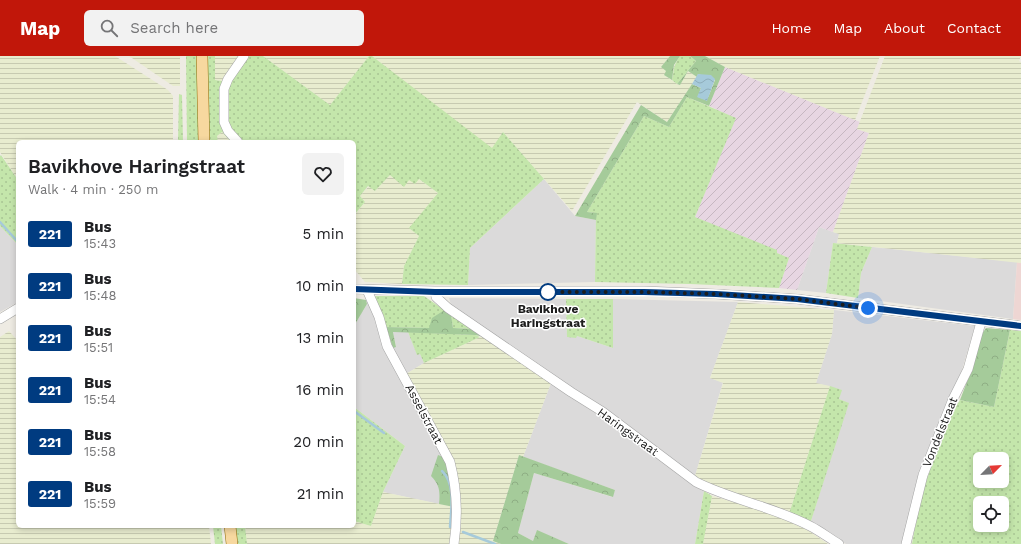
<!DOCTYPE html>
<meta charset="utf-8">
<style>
body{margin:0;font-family:"Work Sans",sans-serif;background:#f2f2f2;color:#202124;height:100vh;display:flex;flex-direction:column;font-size:15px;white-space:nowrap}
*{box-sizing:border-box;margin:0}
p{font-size:13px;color:#757577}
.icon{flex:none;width:22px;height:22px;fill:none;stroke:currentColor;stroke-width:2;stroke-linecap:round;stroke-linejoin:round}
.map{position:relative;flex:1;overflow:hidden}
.side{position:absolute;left:16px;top:84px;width:340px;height:388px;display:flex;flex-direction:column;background:#fff;border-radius:6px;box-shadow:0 2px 6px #0003}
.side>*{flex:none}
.badge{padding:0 8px;border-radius:3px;font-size:14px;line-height:26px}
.needle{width:26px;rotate:66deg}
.buttons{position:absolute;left:973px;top:396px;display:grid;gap:8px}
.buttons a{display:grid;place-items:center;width:36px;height:36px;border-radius:6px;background:#fff;box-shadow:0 2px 6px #0003;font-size:20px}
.you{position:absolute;width:20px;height:20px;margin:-10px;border:3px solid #fff;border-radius:50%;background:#1a73e8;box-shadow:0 0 0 6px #1a73e833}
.map>.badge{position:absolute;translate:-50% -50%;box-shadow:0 0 0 2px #fff}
.round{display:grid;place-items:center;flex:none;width:42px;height:42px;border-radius:6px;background:#f2f2f2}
.head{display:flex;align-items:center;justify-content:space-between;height:68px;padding:0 12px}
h1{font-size:19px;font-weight:600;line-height:30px}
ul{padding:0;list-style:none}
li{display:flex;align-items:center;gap:12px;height:52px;padding:0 12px}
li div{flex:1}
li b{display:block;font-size:15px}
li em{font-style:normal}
li .badge{min-width:44px;font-weight:700;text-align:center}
header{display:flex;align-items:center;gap:24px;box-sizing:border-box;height:56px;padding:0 20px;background:#c1170a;color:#fff}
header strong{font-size:19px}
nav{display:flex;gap:22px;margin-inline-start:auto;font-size:14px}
.search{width:280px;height:36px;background:#f2f2f2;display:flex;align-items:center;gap:10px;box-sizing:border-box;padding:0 14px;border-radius:6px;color:#757577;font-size:15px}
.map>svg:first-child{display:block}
.residential{fill:#dbdada}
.commercial{fill:#eed6d3}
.industrial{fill:url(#industrial-furrows)}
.farmland{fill:url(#farmland-rules)}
.grass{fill:url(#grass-dots);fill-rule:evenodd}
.forest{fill:url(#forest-crowns)}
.water{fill:url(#water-waves)}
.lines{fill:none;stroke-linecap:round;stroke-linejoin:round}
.stream{stroke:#a6cada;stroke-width:2.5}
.minor-casing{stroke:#a4a4a4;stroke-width:10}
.major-casing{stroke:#8f6c07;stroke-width:12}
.minor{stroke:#fff;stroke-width:9}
.major{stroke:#f7d89f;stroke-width:11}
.line-casing{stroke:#fff;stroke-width:9}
.line{stroke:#003b80;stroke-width:6}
.walk{stroke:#1d1d1d;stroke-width:4;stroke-dasharray:0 7.2}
.stop-dot{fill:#fff;stroke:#003b80;stroke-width:2}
.labels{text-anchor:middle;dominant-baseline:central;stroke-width:3;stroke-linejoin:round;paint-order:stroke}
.stop-label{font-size:12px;font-weight:bold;fill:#1d1d1d;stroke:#fff}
.street-label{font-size:12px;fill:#1d1d1d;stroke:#fff}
</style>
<header>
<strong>Map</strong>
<div class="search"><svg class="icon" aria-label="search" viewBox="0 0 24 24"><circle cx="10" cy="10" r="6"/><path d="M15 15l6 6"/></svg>Search here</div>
<nav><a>Home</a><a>Map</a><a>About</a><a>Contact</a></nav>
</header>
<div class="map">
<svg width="1021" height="488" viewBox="0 0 1021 488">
<defs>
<pattern id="industrial-furrows" width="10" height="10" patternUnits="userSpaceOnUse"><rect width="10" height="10" fill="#e7d6e2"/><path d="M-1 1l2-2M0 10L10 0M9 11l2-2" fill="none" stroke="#c6b7c1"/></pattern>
<pattern id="farmland-rules" width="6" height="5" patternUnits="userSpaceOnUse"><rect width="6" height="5" fill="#e8eccf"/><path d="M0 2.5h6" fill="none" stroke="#c7cab1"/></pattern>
<pattern id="grass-dots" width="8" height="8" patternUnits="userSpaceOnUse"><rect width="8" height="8" fill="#c4e6ab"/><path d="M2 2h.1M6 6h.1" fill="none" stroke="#a8c593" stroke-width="1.8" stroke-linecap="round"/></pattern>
<pattern id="forest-crowns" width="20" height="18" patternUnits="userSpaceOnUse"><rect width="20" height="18" fill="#a5cb9a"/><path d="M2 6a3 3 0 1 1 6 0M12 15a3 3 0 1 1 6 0" fill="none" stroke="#8eae84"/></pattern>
<pattern id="water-waves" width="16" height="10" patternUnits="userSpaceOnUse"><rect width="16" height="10" fill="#a6cada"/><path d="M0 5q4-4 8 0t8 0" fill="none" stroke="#8eadbb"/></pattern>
</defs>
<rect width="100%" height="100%" fill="#eeebe3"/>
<!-- residential -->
<path class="residential" d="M544,123l31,37 21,4 -1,62 -127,3 2,-37z
M0,170l18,19v57l-18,10z
M819,171l20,7 -2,9h-4l-7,50 -29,-3z
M872,191l145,15 -4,57 -155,-21 3,-25z
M449,242l117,1 1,38 10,-1 36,12v-49l125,3 -28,76 13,4 -28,94 -243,-168z
M366,244l4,4 76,154 -14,18 6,6 2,11 -1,11 -56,-12 22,-46 -51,-39v-81l13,-22z
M834,254l141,16 -14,47 -22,49 -19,54 -17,68h-57l-35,-23 37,-118 -9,-4 2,-9 -25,-7 16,-49z
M393,276h15l9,22h3l4,9 -18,11 -13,-26 3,-2z
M551,327l59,40 94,68 -9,53h-126l-32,-13 -4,10 -15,-8 16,-60 78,24 3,-7 -92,-33z"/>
<!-- commercial -->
<path class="commercial" d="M1017,206l4,1v57l-8,-1z"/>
<!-- industrial -->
<path class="industrial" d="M725,11l135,55 -3,7 12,4 -36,99 -14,-5 -22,63 -18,-2 10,-30 -94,-41 40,-99 -26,-12z"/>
<!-- farmland -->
<path class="farmland" d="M0,0h115l53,34 5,6v46h-155v38l-18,-28z
M129,0h51v30h-7z
M215,0h24l-17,25 -7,-1z
M263,0h106l-39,49z
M372,0h298l-9,11 6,4 -3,4 15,10 9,-14 9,6 -30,45 -30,-20 -65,109 -69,-79 -11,17z
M705,0h175l-25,64 -130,-53z
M885,0h136l-2,5 2,1v201l-184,-20 2,-9 -6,-2 36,-99 -12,-4z
M222,76l9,10h-13l-1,-6z
M390,119l20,4h9l19,14 -28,35 9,8 -15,30 -2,18 -37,-2 -11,-13v-54l11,-13 -5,-6 9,-10 6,5z
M738,246l96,8 -2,24 -16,49 14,3 -41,128 -76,-28 -18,-10 28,-93 -13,-5z
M9,275l9,10v185h191l2,18h-211v-207z
M480,281h5l66,46 -28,74 -4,-2 -26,86 8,3h-44v-63l-51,-107 18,-11z
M383,436l71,15 -1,37h-206l-2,-18h109v-5l17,5z
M712,440l57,16 40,19 19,13h-125z"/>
<!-- grass -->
<path class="grass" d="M186,0h11l2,86h-12z
M207,0h8v24l7,1 -2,30 3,19 11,12h-3l-9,-10 -5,4 1,6h-10z
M248,0h15l67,49 39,-49h3l120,92 11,-16 41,47 -74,69 -2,37 -66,-1 2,-18 15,-30 -10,-8 29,-35 -19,-14 -4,5 -6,-4 -5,7 -14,-12 -15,16 -7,-5 -8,10 5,6 -11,13v-73h-114l-10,-12 -3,-16v-21l6,-15z
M680,0h10l6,5 -19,23 -5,-4c3,-12 0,-12 8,-24z
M179,38l3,1 1,47h-5z
M687,41l49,21 -41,99 82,33v3l12,5 -10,30 -89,-4 -95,-2 1,-69 -9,-1 57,-96 25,11z
M1,99l17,25v65l-18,-19v-70z
M833,187l39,4 -11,26 -3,25 -32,-5z
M376,240h48l23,16 -18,16 -43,-1 -13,-29z
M566,243h47v49l-36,-12 -1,2 -9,-1z
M451,258l23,15 -21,-1z
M1010,274l11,1v213h-109l8,-44 25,-76 15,-24 34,7zM980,403h22v22h-22zM980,447h22v22h-22z
M408,276l67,3 5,2 -56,26 -4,-9 -3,1z
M830,330l12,4 -3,9 10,4 -38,118 -22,-7z
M354,351l51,39 -22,46 -12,34 -17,-5z
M704,435l8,5 -9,48h-8z
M213,470h8l2,18h-8z
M235,470h10l2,18h-9z"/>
<!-- forest -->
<path class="forest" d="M670,0h10l-6,9 -2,15 -8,-5 2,-4 -5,-4z
M690,0h15l20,11 -16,39 -22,-9 -18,30 -25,-11 -57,96 10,1 -1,7 -21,-4 66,-111 26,17 25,-38 9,4 -3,9 9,3 8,-20 -17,-6 -1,3 -9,-6 -8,14 -3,-1 19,-23z
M354,242l12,2 1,4 -13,22z
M443,255l4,1 4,2 2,14 21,1 11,8 -10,-2 -82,-3 3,15 -3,1 -7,-21 43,1 3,-10z
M986,272l24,2 -16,77 -34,-7 13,-34 8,-31z
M438,399l8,3 8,49 -15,-3c1,-12 1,-19 -8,-28z
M519,399l96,35 -2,7 -79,-24 -16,60 15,8 4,-11 32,14h-68l-8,-3z"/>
<!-- water -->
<path class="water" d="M698,18l13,1 4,4 -8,22 -10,-4 4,-9 -9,-4z"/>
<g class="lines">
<!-- stream -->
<path class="stream" d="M0,166l18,20
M354,355l30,22
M442,415c14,13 9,39 8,56
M463,476l32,12"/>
<!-- minor casing -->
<g class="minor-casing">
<path id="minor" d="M238,86l-10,-11 -4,-9v-33l4,-10 16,-23
M354,233l81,2h209l72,3 81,5 224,27
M367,234l12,27 8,29 63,116c7,27 8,55 4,82
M435,235l1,6 12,11 123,84 32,20 93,70c36,18 78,25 114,44 10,5 19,12 29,18
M0,263l18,-11
M906,488l17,-69 30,-76 15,-30 13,-47"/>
</g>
<!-- major casing -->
<g class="major-casing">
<path id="major" d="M202,0l2,86
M230,470l2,18"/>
</g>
<!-- minor -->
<use href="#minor" class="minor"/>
<!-- major -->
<use href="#major" class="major"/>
</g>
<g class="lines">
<!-- line casing -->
<g class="line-casing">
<path id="line" d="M354,233l81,3h209l72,2 81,5 224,27"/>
</g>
<!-- line -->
<use href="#line" class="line"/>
<!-- walk -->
<path class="walk" d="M548,236h96l72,2 81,5 71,9"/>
</g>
<!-- markers -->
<circle class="stop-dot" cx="548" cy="236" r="8"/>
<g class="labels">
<!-- stop labels -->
<g class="stop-label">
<text x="548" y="253">Bavikhove<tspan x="548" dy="14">Haringstraat</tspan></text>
</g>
<!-- street labels -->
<g class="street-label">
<text transform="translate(424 358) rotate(62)">Asselstraat</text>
<text transform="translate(628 376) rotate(36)">Haringstraat</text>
<text transform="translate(940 376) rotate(-68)">Vondelstraat</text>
</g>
</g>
</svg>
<div class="buttons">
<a><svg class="needle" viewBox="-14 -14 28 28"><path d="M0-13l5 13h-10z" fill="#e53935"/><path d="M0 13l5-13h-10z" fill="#757577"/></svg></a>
<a><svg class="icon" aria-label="locate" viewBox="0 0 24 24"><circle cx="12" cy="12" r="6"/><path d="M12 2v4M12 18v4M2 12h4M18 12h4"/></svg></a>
</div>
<div class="you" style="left:868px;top:252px"></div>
<section class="side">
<div class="head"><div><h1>Bavikhove Haringstraat</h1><p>Walk · 4 min · 250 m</p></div><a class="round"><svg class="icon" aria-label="heart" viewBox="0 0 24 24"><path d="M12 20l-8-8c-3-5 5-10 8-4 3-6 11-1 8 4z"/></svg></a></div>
<ul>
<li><span class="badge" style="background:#003b80;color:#fff">221</span><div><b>Bus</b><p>15:43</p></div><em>5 min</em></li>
<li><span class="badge" style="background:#003b80;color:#fff">221</span><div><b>Bus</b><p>15:48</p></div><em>10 min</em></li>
<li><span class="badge" style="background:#003b80;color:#fff">221</span><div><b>Bus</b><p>15:51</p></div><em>13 min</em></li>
<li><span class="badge" style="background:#003b80;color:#fff">221</span><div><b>Bus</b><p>15:54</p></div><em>16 min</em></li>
<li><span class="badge" style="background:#003b80;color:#fff">221</span><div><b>Bus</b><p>15:58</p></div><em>20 min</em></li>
<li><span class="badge" style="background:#003b80;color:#fff">221</span><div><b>Bus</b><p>15:59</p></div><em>21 min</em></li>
</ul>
</section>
</div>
